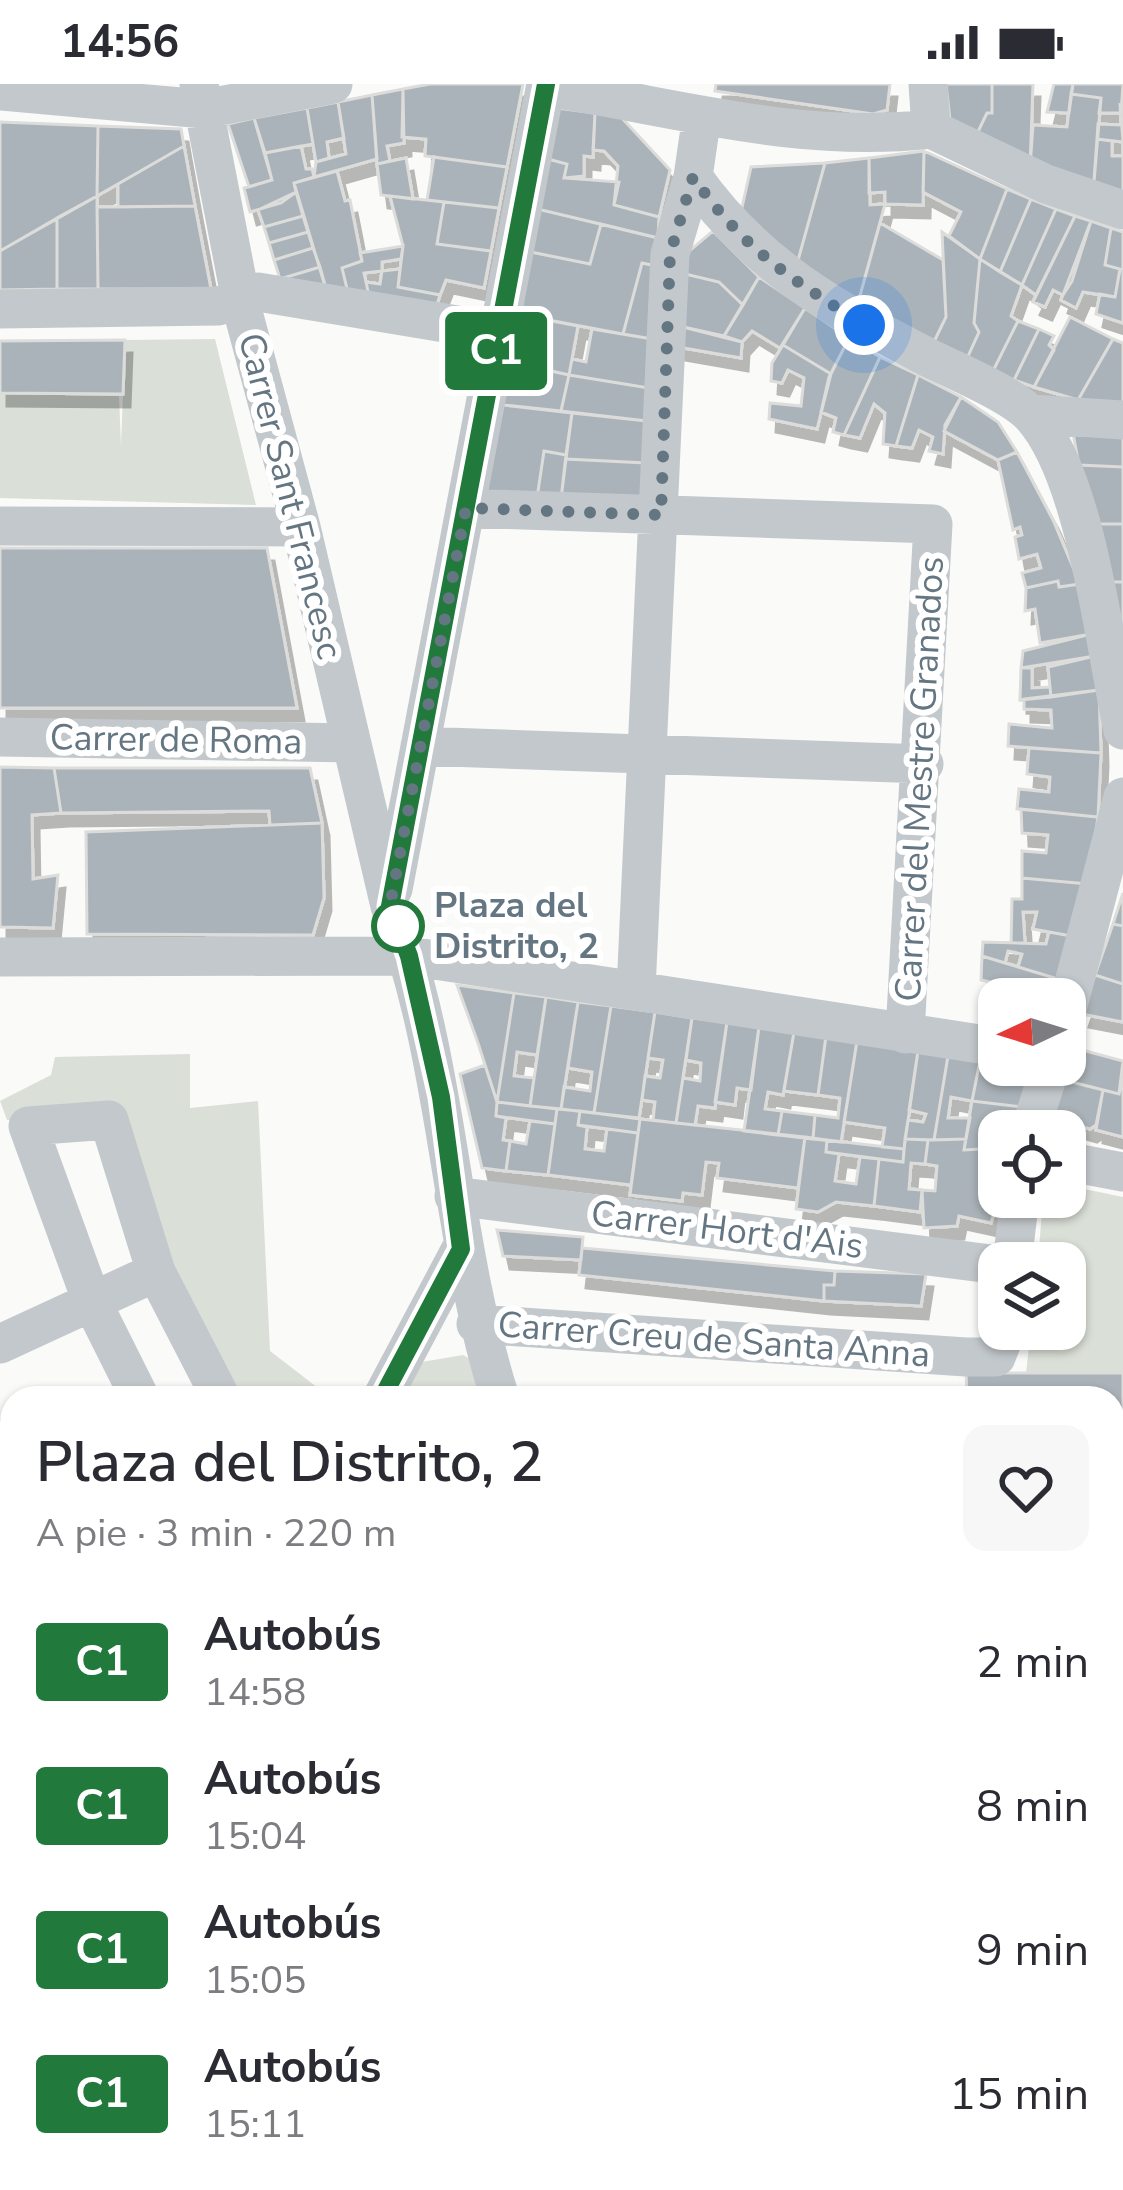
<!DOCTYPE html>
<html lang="es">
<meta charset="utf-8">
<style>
body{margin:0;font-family:"Nunito Sans",sans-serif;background:#f7f7f7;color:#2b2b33;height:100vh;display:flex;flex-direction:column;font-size:45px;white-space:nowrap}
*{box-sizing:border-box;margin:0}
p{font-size:39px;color:#7c7c81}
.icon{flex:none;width:66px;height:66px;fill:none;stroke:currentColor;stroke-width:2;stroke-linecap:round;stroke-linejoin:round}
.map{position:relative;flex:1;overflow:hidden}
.panel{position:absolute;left:0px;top:1302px;width:1125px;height:804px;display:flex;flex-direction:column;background:#fff;border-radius:36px 36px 0 0;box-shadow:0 3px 9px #0004}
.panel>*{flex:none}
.badge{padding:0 24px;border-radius:9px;font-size:42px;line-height:78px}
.needle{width:78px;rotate:266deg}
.tools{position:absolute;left:978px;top:894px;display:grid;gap:24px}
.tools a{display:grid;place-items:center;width:108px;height:108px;border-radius:24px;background:#fff;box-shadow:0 3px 9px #0004;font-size:60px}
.you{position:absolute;width:60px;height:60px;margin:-30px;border:9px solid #fff;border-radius:50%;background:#1a73e8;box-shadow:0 0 0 18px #1a73e833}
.map>.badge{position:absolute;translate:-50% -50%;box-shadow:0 0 0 6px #fff}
.round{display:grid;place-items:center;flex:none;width:126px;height:126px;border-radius:24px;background:#f7f7f7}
.summary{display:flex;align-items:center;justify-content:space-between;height:204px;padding:0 36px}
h1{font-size:57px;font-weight:600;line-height:90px}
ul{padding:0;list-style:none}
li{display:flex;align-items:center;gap:36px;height:144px;padding:0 36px}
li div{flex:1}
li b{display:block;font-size:45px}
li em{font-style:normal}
li .badge{min-width:132px;font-weight:700;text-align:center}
.status{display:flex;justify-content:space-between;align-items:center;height:84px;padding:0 60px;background:#fff;direction:ltr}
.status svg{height:33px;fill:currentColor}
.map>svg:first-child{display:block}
.green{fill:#dadfd7}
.building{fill:#aab3b9;stroke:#dcdcda;stroke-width:3;filter:url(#shadow)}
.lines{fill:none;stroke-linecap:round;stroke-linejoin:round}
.secondary-casing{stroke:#b3babf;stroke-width:60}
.lane{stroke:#c3c8cc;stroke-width:18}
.street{stroke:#c3c8cc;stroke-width:39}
.secondary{stroke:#fff;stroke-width:54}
.line-casing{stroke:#fff;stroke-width:27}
.line{stroke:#21793c;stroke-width:18}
.walk{stroke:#657683;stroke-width:12;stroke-dasharray:0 21.6}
.stop-dot{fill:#fff;stroke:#21793c;stroke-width:6}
.labels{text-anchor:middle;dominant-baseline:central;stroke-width:12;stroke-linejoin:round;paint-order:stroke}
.street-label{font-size:36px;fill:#657683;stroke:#fff}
.stop-label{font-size:36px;font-weight:bold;fill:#657683;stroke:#fff;text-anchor:start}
</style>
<div class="status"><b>14:56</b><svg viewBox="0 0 49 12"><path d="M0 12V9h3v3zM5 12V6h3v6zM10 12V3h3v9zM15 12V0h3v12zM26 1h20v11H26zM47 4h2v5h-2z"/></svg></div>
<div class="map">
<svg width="1123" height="2106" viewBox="0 0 1123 2106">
<defs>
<filter id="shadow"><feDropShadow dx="7" dy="13" stdDeviation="0" flood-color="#0004"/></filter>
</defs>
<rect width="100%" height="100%" fill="#fafaf8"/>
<!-- green -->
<path class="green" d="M215,255l41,166 -256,-7v-104l119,2 2,50 4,-106z
M190,970v54l68,-7 12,250 61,47h-109l-113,-278h-102l-7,-19 51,-26 4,-18z
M1065,1101l58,12v176h-97l5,-44h34v-66h-27l5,-66h22z
M463,1271l14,8 10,35h-85l20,-36z"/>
<!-- building -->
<path class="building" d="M430,0h93l-16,83 -82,-11 1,-17 -24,-2 1,-48z
M716,0h174l-3,26 -14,4 -158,-23z
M946,0h46v29h-5l-14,29 -22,-13z
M992,0h41l-3,83 -57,-25 14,-29h5z
M1054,0h19l-4,29 -22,-1z
M1073,0h50l-2,29h-22l2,-15 -30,-4z
M403,5l1,54 -17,3 3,15 -13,3 -5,-69z
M1071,10l30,4 -8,96 -63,-27 3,-42 34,2z
M372,11l5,64 -63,18 2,-15 30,-8 -8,-52z
M338,18l6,36 -17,4 2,16 -13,4 -9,-54z
M1120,19l3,39 -26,-3 1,-15 23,1z
M307,24l6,36 -48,9 -11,-35z
M557,24l38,5 -2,44 -9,-1v20l-20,2 3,-14 -23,-6z
M595,29l25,3 50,54 -11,47 -45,-12 4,-39 -14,-15 -11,-1z
M254,34l18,62 -23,7 -21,-63z
M0,38l98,4 -1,70 -97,55z
M98,42l83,3 3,17 -87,50z
M1097,55l15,2v15h11v-14v61l-30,-9z
M184,62l11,60 -77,1v-23z
M301,62l5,23h6l2,8 -20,6 2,9 -15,11 -31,9 -6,-24 28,-8 -7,-27z
M924,67l-1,54 -38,-1v-12l-16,1v-35z
M924,67l83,38 -27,70 -31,-23 12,-24 -38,-20z
M434,73l73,10 -8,41 -72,-8z
M406,74l7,41 -32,-4 -4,-31z
M544,74l23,6 -3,14 55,4 -5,23 45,12 -1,21 -125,-30z
M869,74l1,47 15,-1 -27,99 -61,-39 28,-101z
M825,79l-28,101 -58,-43 12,-54z
M337,87l8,30 5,-1 12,61 -20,7 8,33 -22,-5 -34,-113z
M1007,105l24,10 -31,73 -20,-13z
M296,108l7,24 -39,11 -6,-17z
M97,112l1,93h-41v-71z
M390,112l54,6 -7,42 54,7 -7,37 -38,-8 -6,15 -42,-8 5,-41z
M1031,115l25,10 -34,76 -22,-13z
M444,118l55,6 -8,43 -54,-7z
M195,122l16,83h-113l-1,-82z
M533,124l68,16 -11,40 -69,-14z
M1056,125l19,7 -39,79 -14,-10z
M303,132l5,16 -39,11 -5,-16z
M1075,132l16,5 -19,60 -9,14 -10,-5 -8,17 -12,-5z
M57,134v71l-57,1v-39z
M1091,137l20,7 -6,37 15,4 -5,28 -32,-5 -7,16 -15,-8z
M880,139l63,37 3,57 -16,33 -72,-47z
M601,140l57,14 -2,28 -14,-3 -19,71 -112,-21 10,-63 69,14z
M1111,144l12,4v91l-27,-9 4,-20 15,3 5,-28 -15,-4z
M713,147l46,46 -16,28 -24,-23 -38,-9 1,-16z
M308,148l5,16 -39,12 -5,-17z
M942,148l38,27 -6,64 5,9 -15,33 -34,-15 16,-33z
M403,162l-2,13 -19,3v9l-18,2 7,32 -21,-4 -8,-33 20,-7 -2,-8z
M313,164l7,19 -40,12 -6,-19z
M980,175l42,26 -11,31 7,5 -26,52 -28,-8 15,-33 -5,-9z
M642,179l14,3 -4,73 -29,-5z
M320,183l8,29 -48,-17z
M400,185l-2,18 42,8 -7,22 -62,-12 -5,-23 14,2 2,-13z
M681,189l38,9 24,23 -19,31 -45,-10z
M759,193l46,31 -25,40 -28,-17 -10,11 -18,-6z
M805,224l44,30 -18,36 -48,-29z
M511,229l67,13 -9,49 -67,-15z
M1070,233l43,22 -35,61 -44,-13z
M1018,237l21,8 -25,51 -22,-7z
M679,242l63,16 -1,16 -63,-11z
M592,245l60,10 -3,49 -80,-13 3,-16 14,3z
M1039,245l15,7 -5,9 5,5 -20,37 -20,-7z
M849,254l31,19 -36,78 -11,-3 3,-14 -15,-6 8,-35z
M1113,255l10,4v74l-45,-17z
M125,256l-2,54 -123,-1v-52z
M783,261l48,29 -14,55 -48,-10 1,-16 31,3 3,-28 -16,-8 -6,13 -11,-2 1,-18z
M880,273l38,18 -22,71 -13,-2 2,-31 -11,-9 -14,34 -16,-3z
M502,276l67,15 -8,36 -67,-7z
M569,291l80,13 -2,33 -86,-10z
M918,291l43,22 -16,28 -2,29 -14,-3 4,-14 -14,-7 -7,18 -16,-2z
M961,313l37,25 19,30 -19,8 -54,-29z
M494,320l78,9 -6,42 -22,-4 -7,47 -60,-3z
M572,329l75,8 -1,42 -80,-4z
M1072,344l51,2v37l-44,-2z
M544,367l22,4 -5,44 -24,-1z
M1017,368l36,68 27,64 -21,3 -1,-6 -32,7 -4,-15 19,-5 -4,-14 -18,5 -4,-22 7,-2 -2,-8 -7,3 -15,-70z
M566,375l80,4 -4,40 -81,-4z
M1079,381l44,2v57h-31z
M1092,440h31v58h-17z
M0,464h267l30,160h-297z
M1058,497l1,6 21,-3 11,50 -51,9 -5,-34 -10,2 1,-23z
M1106,498h17v55z
M1091,550l4,22 -74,12 2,-17z
M1095,572l4,34 -48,7 -3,-30z
M1021,584h11v20l18,-1 1,10 -31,3z
M1099,606l2,63 -93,-7 1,-22 43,4 -1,-18 -27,-1v-10z
M1029,664l72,5 -3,64 -81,-8 2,-20 30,3 1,-15 -23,-3z
M0,683l54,1 7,45 -29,2 1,64 25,-4 -5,53 -53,-1z
M54,684h256l12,55 -52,2 -1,-14 -208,2z
M1021,725l77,8 -10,67 -66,-6v-27l24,2 2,-18 -26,-2z
M322,739l2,75 -11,37 -226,-1 -1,-102z
M1022,794l66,6 -17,52 -38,-7 4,-17h-14l2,31h-14l1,-44h10z
M1123,809v33l-10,-2z
M1113,840l10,2v58l-28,-9z
M1049,848l22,4 -13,43 -40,-12 4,-13 -14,-3 -3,12 -23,-7 1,-14 63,2z
M982,872l76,23 -6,20h-49l2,-14 -24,-5z
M1095,891l28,9v38l-41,-8z
M457,901l57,8 -17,109 -19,-59z
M514,909l32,4 -9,58 -20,-3 -3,24 20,2 -4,28 -33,-4z
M546,913l32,5 -17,107 -31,-3z
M982,916l17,3v31l-18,-3z
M578,918l33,4 -17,107 -33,-4 3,-22 26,4 2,-19 -24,-4z
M611,922l44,6 -16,106 -45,-5z
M655,928l37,6 -16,105 -23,-3 2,-18 -13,-2 3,-24 15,2 3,-18 -15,-2z
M692,934l35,4 -12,86 -17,-2 -3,19 -19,-2 7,-45 17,3 1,-18 -15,-3z
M727,938l32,5 -8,63 -14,-2 -2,17 -20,-3z
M759,943l35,5 -11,63 -15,-3 -3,17 17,2 -4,24 -34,-4z
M794,948l32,4 -8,59 -34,-4z
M826,952l31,5 -16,101 -28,-3 2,-24 23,3 2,-20 -22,-3z
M857,957l61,10 -14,98 -22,-2 3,-19 -41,-6z
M1071,963l52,14 -4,33 -59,-15z
M918,967l30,5 -14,84 -29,-1 3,-19 15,2 3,-8 -17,-4z
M948,972l32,5 -8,40 -21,-4 -3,21h22l-4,21 -32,1z
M980,977l54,6 -11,40 -51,-6z
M485,981l12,37 -1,14 10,2 -3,22 7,1 -4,30 -24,-3 -22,-94z
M1123,994v59l-27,-7 7,-40 16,4z
M1060,995l43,11 -7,35 -6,4 -43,-12z
M972,1017l51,6 -6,24h-18v17l-35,2z
M497,1018l60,7 -2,15 -59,-8z
M557,1025l23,2 -2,14 9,2 -2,22 19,2 3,-22 31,4 -7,52 -83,-10z
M580,1027l60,8 -2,14 -60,-8z
M782,1027l33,4 -2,24 -35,-4z
M640,1035l165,18 -7,51 -81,-10 2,-15 -13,-1 -4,33 -19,-2 -1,8 -52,-6z
M530,1037l25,3 -7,51 -42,-4 4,-30 16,3z
M805,1053l22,3 -1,12 13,2 -4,27 21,3 4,-27 19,2 -5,47 -38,-4 -18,10 -22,-3z
M905,1055l23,1 -3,24 -14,-1 -2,26 13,1 -2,22 -46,-6 5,-47 24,3z
M966,1055l-2,11 35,-2v49l-8,26 -32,-7 -2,10 -33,2 -2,-38 13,1 2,-25 -12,-2 3,-24z
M827,1056l77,9 -1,13 -77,-10z
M497,1146l86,7 -2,23 -78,-4z
M582,1164l253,23 -1,14h-10v16l-245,-26z
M835,1187l91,3 -5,32 -97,-5v-16h10z
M966,1289h157v251l-10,-1v-225h-146z"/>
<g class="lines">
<!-- secondary casing -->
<g class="secondary-casing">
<path id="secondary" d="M0,2055l12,11
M43,2094l13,12"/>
</g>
<!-- lane -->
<path class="lane" d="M0,1702l12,15"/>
<!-- street -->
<path class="street" d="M199,0l45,232 57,211 89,379c60,158 59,331 110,492
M928,0l3,45
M546,3c131,20 250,57 385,42
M0,7l204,18 129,-25
M931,45l115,55 77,26
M693,93c63,89 141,132 236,181 27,13 84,37 103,58 55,61 73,233 91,314
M0,225l218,-3 40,-14 241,40
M1031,330l92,6
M466,424l467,16 -28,510
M0,442l301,1
M0,653l351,6
M420,662l504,18
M393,805l153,-805
M0,873l409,-1 590,91
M636,906l34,-736 23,-77 9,-62
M1065,933l58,-220
M1030,1047l21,-66
M1065,1077l58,11
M454,1112l545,69
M1012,1179l8,-66
M476,1240l490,33h30l11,-28
M0,1260l156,-72
M140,1314l-48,-96 -64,-176 81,-6 47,152 65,126
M382,1314l79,-149
M0,1354l12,22
M1113,1735l10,4
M0,1737l12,14
M0,1818l12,-11
M1113,1873l10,-35
M1113,2064l10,1
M709,2094l3,12
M329,2106l13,-12
M638,2106l11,-12
M1049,2106l3,-12"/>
<!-- secondary -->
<use href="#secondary" class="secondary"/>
</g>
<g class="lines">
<!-- line casing -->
<g class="line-casing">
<path id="line" d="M382,1314l79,-149 -20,-152 -32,-141 -19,-50 156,-822"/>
</g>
<!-- line -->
<use href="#line" class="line"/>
<!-- walk -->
<path class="walk" d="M398,842l2,5 -10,-25 76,-398 195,7 9,-261 23,-77c53,75 96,100 171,148"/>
</g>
<!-- markers -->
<circle class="stop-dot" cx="398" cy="842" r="24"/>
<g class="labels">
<!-- street labels -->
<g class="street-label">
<text transform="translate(290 412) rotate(76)">Carrer Sant Francesc</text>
<text transform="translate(176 656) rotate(1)">Carrer de Roma</text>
<text transform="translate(920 695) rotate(-87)">Carrer del Mestre Granados</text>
<text transform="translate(727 1146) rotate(7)">Carrer Hort d'Ais</text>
<text transform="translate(714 1256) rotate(4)">Carrer Creu de Santa Anna</text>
</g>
<!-- stop labels -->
<g class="stop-label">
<text x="434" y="821">Plaza del<tspan x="434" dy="41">Distrito, 2</tspan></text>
</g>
</g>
</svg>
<div class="tools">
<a><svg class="needle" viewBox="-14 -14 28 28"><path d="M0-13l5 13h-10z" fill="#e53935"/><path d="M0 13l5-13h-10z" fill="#7c7c81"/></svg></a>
<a><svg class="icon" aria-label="locate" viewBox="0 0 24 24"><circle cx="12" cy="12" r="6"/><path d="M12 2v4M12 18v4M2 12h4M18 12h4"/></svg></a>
<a><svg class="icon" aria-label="layers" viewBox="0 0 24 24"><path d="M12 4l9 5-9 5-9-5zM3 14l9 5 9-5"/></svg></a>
</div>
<div class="you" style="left:864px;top:241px"></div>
<b class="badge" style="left:496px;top:267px;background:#21793c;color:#fff">C1</b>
<section class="panel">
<div class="summary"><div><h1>Plaza del Distrito, 2</h1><p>A pie · 3 min · 220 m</p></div><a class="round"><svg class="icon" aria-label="heart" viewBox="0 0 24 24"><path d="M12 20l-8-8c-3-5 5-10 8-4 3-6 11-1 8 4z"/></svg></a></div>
<ul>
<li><span class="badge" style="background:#21793c;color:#fff">C1</span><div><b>Autobús</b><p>14:58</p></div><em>2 min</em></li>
<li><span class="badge" style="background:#21793c;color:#fff">C1</span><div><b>Autobús</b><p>15:04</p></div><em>8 min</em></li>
<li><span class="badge" style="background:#21793c;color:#fff">C1</span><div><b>Autobús</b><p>15:05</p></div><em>9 min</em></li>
<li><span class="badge" style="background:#21793c;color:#fff">C1</span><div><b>Autobús</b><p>15:11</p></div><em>15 min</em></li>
</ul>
</section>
</div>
